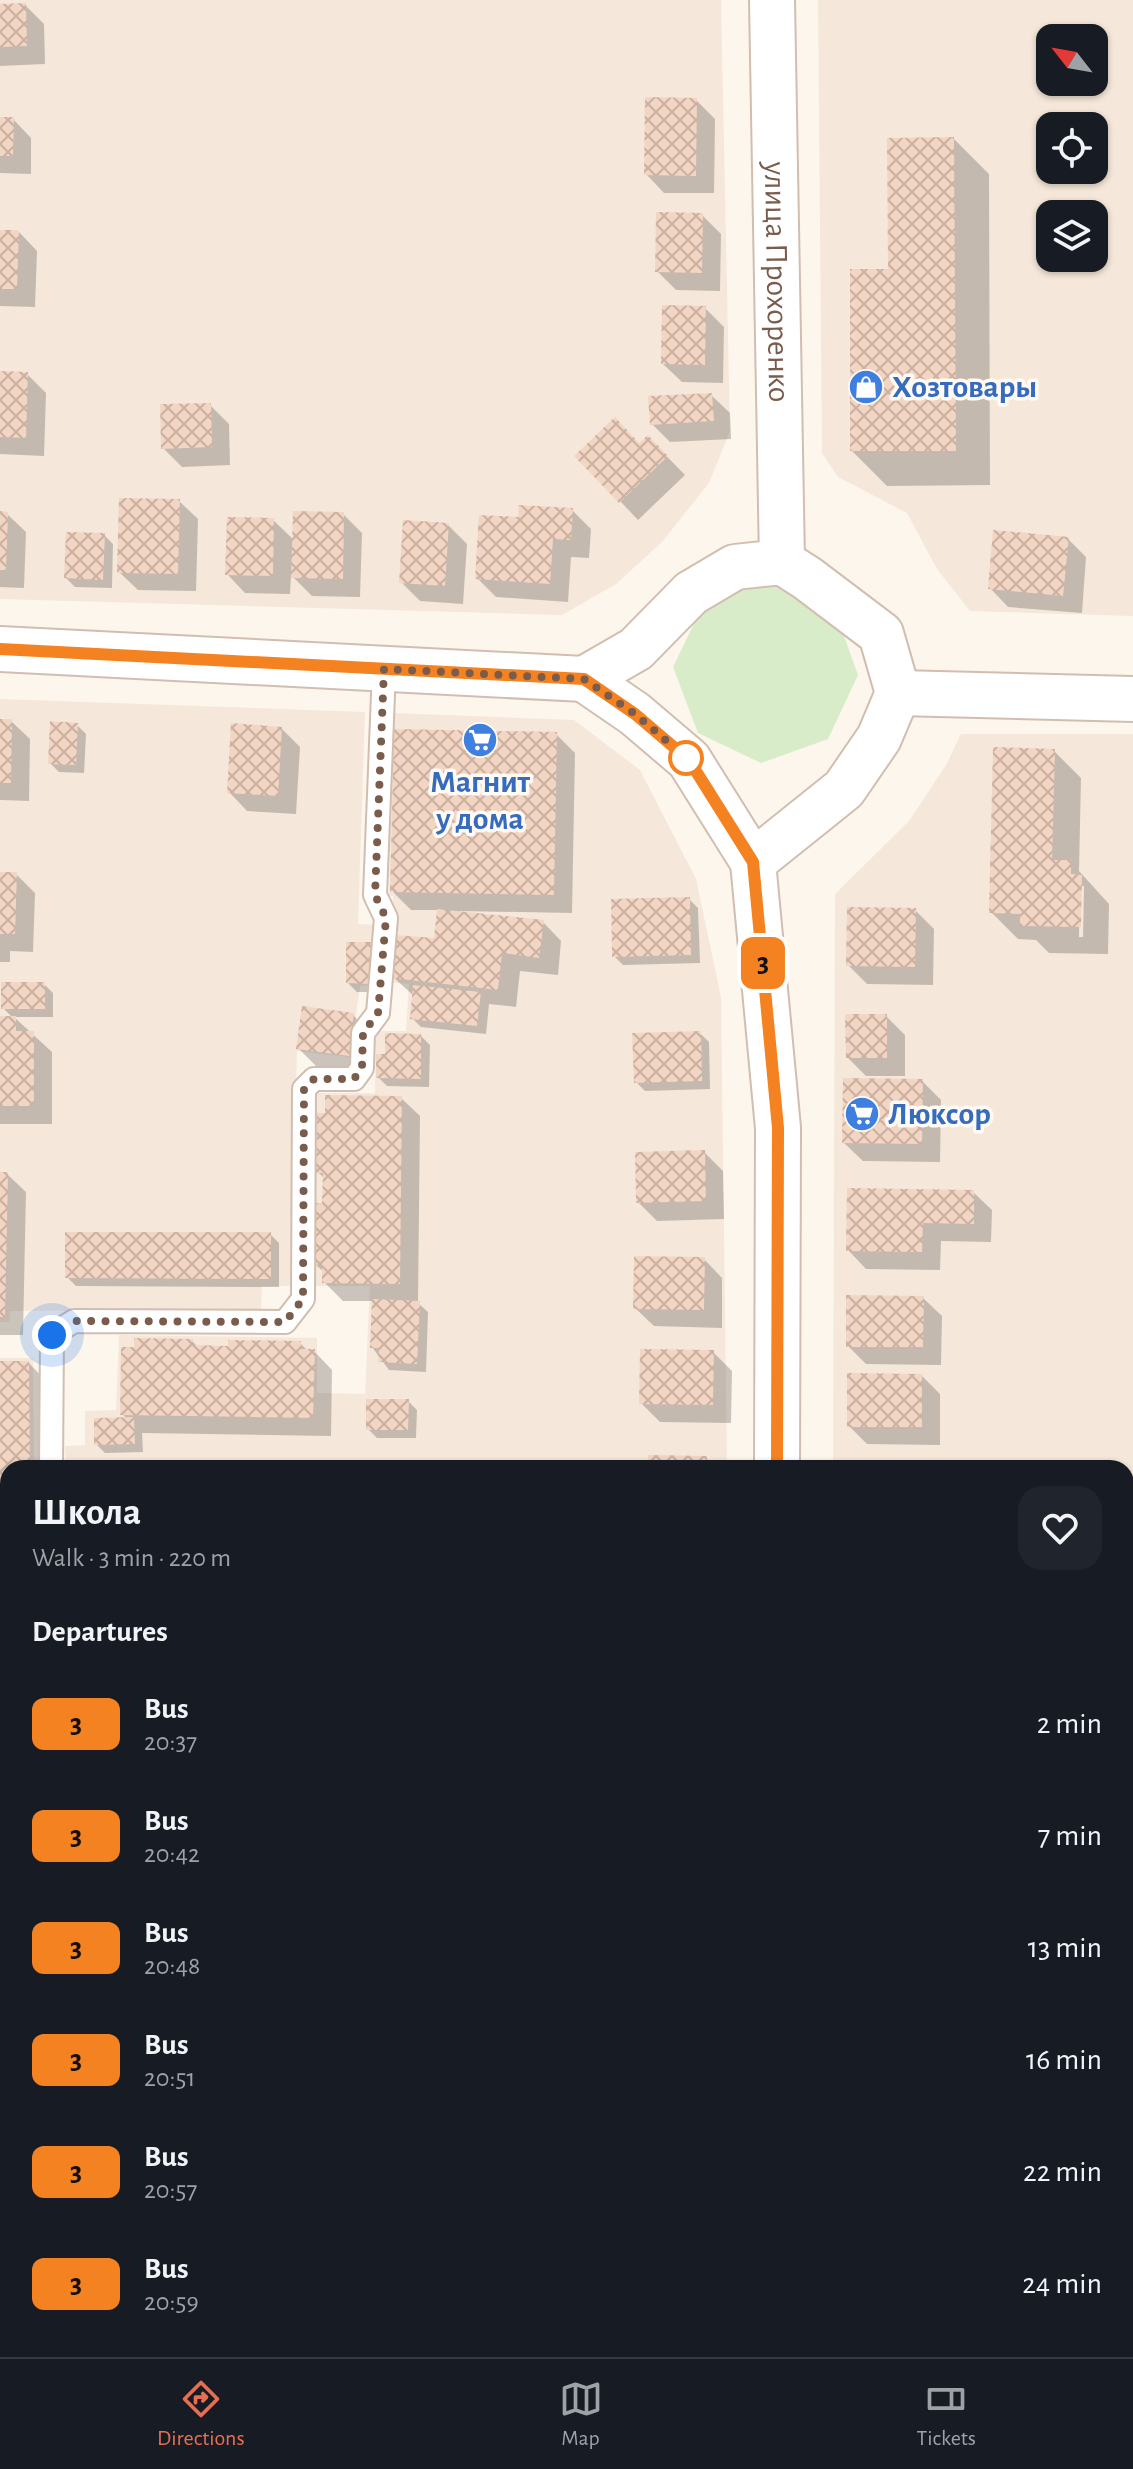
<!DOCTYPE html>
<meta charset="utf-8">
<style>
body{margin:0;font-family:"Alegreya Sans",sans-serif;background:#20242c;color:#f1f3f6;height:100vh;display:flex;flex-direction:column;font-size:30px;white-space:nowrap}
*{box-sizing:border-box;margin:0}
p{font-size:26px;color:#9ea1a6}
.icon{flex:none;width:44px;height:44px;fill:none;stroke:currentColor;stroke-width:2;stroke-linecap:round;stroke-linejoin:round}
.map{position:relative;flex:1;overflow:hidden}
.drawer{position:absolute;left:0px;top:1460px;width:1134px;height:898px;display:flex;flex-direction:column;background:#171b24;border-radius:24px 24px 0 0;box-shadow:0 2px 6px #0004}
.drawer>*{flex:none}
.badge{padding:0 16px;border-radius:12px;font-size:28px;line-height:52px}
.needle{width:52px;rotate:301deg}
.controls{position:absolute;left:1036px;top:24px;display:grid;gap:16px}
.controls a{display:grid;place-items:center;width:72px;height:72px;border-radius:16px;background:#171b24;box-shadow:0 2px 6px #0004;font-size:40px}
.you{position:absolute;width:40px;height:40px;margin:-20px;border:6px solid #fff;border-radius:50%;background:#1a73e8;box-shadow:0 0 0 12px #1a73e833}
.map>.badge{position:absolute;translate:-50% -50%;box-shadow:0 0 0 4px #fff}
h2{padding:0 32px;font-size:30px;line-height:72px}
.round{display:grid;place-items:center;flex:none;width:84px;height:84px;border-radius:24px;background:#20242c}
.headline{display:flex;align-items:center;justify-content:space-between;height:136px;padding:0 32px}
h1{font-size:38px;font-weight:700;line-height:60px}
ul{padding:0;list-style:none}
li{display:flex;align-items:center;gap:24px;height:112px;padding:0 32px}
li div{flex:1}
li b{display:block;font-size:30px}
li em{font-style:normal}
li .badge{min-width:88px;font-weight:700;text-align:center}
.tabs{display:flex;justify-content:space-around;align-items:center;height:112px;border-top:2px solid #363941;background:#171b24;font-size:22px;color:#9ea1a6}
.tabs a{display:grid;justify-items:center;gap:4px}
.tabs .active{color:#e76f51}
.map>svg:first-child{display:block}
.residential{fill:#f5e8da;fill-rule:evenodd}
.green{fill:#d8ecc9}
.shadow{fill:#0003;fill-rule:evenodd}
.building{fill:url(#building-cross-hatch)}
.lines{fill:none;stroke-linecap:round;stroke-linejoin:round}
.lane-casing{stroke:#d1beb0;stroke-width:26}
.street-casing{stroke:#d1beb0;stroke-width:48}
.lane{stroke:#fff;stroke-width:22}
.street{stroke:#fff;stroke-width:44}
.line-casing{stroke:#fff;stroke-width:18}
.line{stroke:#f58220;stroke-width:12}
.walk{stroke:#7a5c4d;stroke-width:8;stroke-dasharray:0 14.4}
.stop-dot{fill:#fff;stroke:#f58220;stroke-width:4}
.labels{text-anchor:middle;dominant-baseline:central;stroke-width:7;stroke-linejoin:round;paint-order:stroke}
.street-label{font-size:32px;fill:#7a5c4d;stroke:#fffaf3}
.shop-label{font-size:32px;font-weight:bold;fill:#366cbe;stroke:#fffaf3;text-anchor:start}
</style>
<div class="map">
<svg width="1133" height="2357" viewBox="0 0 1133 2357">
<defs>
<pattern id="building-cross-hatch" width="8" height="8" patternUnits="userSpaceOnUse" patternTransform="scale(2)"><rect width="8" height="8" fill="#f3d5c3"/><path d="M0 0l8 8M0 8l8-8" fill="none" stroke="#cab0a1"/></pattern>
</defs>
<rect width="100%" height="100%" fill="#fdf6ec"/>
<!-- residential -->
<path class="residential" d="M0,0h721l9,431 -21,52 -47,59 -46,42 -54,31 -562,-16z
M818,0h315v616l-163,-5 -33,-42 -30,-56 -69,-36 -16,-24zM1050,38h44v44h-44zM1050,126h44v44h-44zM1050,214h44v44h-44z
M0,699l365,13 -7,212 21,1 -4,60 -15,1 -10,71 -53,-6 -7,235h-28l-1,24 -251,1 -1,11h-9z
M392,713l182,7 66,50 56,109 25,118 6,471h-661l-1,-22 20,-1v-34l31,-1 3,-75 198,3v55l48,1 5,-108h-59l3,-193h61l1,-62h30l3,-47 -22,-2 6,-86h-4z
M961,734h172v1051h-7v-317h-293l2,-574 74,-73 37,-56z
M0,1358h33l1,110h-26v282h-8z
M0,1849h8v501h724v7h-732z
M1126,1900h7v457h-290v-7h283z"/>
<!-- green -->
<path class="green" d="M770,578l64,30 24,67 -30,64 -67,24 -63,-30 -25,-66 31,-64z"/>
<!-- shadow -->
<path class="shadow" d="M25,5l19,19 1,40 -45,2v-60z
M696,100l19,19 -1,74h-50l-18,-19z
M0,119h13l18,19v36l-31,-1z
M954,139l35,35 1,311 -103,1 -35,-35 38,-180z
M702,215l19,19 -1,57 -44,-1 -19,-19z
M0,232h19l18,19 -2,56 -35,-1z
M705,308l19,19 -1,56 -41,-1 -19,-18z
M0,373l27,1 19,19 -2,63 -44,-2z
M711,395l19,18 1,26 -61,3 -18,-18z
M210,405l19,19 1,41 -48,2 -19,-19z
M648,437l37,38 -47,45 -18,-19 20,-56z
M179,501l19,18 -2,72 -58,-1 -19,-18z
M572,510l19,19 -2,29 -18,-1 -3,45 -72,-5 -19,-19 43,-59z
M0,513l7,1 19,18 -2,56 -24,-1z
M343,514l19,19 -2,64 -48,-1 -21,-21 -1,19 -45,-1 -18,-19 46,-54 21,20z
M448,525l19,19 -4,60 -43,-3 -18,-18z
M104,535l9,9 -1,44 -37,-1 -9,-9z
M1068,539l18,18 -4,56 -74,-6 -18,-19z
M0,721h11l19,18 -1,62 -29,-1z
M77,725l9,9 -2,39 -25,-1 -9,-9z
M282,729l18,18 -4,67 -49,-3 -18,-19z
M556,734l19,19 -3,160 -112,-2v3l83,8 18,19 -3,34 -38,-4 -4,36 -27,-3 -3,30 -65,-7 -9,-9 2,-22 -21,-19 43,-37 3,-30h-28l-19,-19z
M1054,751l27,27 -2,93 30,33 -1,50 -59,-1 -13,-13 -18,-1 -27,-27zM1080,886h4l-1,51h-4z
M0,874h16l19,19 -2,59 -23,-1v11h-10z
M689,899l9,9 2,55 -77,2 -9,-9z
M915,910l19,19 -1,56 -66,-1 -19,-19z
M348,944l33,48h-24l-9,-9z
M44,984l9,9v24h-39l38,35v72h-52v-106h13l-10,-10z
M353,1015l19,19 -5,39 -50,-6 -19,-19z
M886,1016l19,19v41h-39l-18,-18z
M700,1033l9,9 1,47 -65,2 -9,-9z
M421,1036l9,9 -1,42 -42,-1 -9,-9 9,-21z
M922,1081l19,19 -1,62 -77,-1 -19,-18z
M401,1098l19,18 -2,187 10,9 -2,60 -37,-2 -17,-23 2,-46h-31l-19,-19v-10l-8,-7 9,-86 -7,-7z
M704,1152l19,19 1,48 -67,2 -19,-19z
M0,1174h7l19,18 -3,143h-23z
M973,1192l19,18 -1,32 -50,-1 -1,29 -74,-1 -18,-19z
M270,1234l9,9v44l-203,-1 -9,-9z
M704,1259l18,19v50l-68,-2 -19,-18z
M923,1298l19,18 -1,49 -75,-1 -18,-18z
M192,1341l7,7 101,-5 8,8h6l18,19 -1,66 -189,-3 1,19 -38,1 -9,-9 31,-25 -5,-5z
M713,1352l19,19 -1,52 -71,-1 -19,-19z
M0,1363h29l18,19 1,86h-40v76h-8z
M922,1376l18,18v51l-73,-1 -18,-18z
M408,1401l9,9 -1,28h-39l-9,-9z
M706,1458l10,10h-66z
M0,1562l8,7v28h-8z
M0,1618l8,4v32l-8,1z
M0,1665h8v82h-8z
M1126,1690l3,3 -1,99h-2z
M0,1879h8v71h-7l-1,28z
M0,2016h8v38h-8z
M0,2106h8v120h-8z
M0,2257h8v93h46v7h-54z
M650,2350h70v7h-70z
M858,2350h65v4h15l3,3h-83z"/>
<!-- building -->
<path class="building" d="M26,3l1,43 -27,1v-43z
M645,97l52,1 -1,78 -52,-1z
M0,117h14l-1,39h-13z
M954,137l2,314h-106v-182h38l-1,-131z
M656,212l47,1 -1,60 -47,-1z
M0,230h19l-2,59h-17z
M662,305l44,1 -1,59 -44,-1z
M0,371l28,1 -2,66 -26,-1z
M712,393l2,28 -64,4 -2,-29z
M211,403l1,44 -51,2 -1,-45z
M615,417l24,26 9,-8 20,21 -49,47 -45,-47z
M119,498l61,1 -2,75 -61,-1z
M519,505l54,3 -2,32 -18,-1 -3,45 -75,-5 4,-64 39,2z
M0,511l8,1 -2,58h-6z
M293,511l51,1 -1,67 -52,-1z
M227,517l47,1 -1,58 -48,-1z
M403,520l46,3 -4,63 -46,-3z
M993,530l76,7 -6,59 -75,-7z
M66,532l39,1 -2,47 -39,-2z
M0,719h12l-1,64h-11z
M50,721l28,2 -2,42 -28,-1z
M231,723l51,4 -4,69 -51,-3z
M394,729l163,3 -3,163 -164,-3z
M993,747l62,2 -3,111h19v14l11,1 -1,52 -61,-1v-12l-31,-1z
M0,872h17l-2,62h-15z
M690,897l1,58 -79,2 -1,-58z
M847,907l69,1 -1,59 -69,-1z
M437,909l107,11 -5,38 -37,-5 -4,37 -107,-12 4,-43 39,3z
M346,942h27v42l-27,-1z
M1,982h44v27h-44z
M413,985l68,7 -4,34 -67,-7z
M302,1006l52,7 -5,43 -53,-7z
M845,1014h42v44h-41z
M0,1016h16v15h18v75h-34z
M701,1031l1,50 -68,2 -2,-50z
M385,1033l36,1v45l-45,-1v-24h9z
M843,1078l80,1 -1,65 -80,-1z
M325,1095l77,1 -2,188 -78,-1v-18h-8l1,-62h7l1,-30h-7l1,-60h8z
M705,1150l1,51 -70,2 -1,-51z
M0,1172h8l-3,145h-5z
M847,1188l127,2v34l-51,-1 -1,29 -76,-1z
M65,1232h206v47l-206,-1z
M634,1256l71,1 -1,53 -71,-1z
M846,1295l78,1 -1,51h-77z
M372,1299l48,2 -3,63 -39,-2 1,-14h-9z
M134,1338l59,1v6l35,1v-6l73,1v8h14l-2,69 -193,-3 1,-68h13z
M640,1349l74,1 -1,55 -74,-1z
M0,1361h29l1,107h-22v58h-8z
M847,1373l75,1v53h-75z
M366,1399h43l-1,31h-42z
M134,1417l1,27 -41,1v-27z
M648,1455l59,1 -1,12h-58z
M0,1663h8v66h-8z
M0,1877h8v55h-8z
M0,2014h8v32h-8z
M0,2104h8v88h-5l-1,11 -2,-1z
M0,2255h8v84h-8z
M647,2350h55v7h-54z
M856,2350l83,2v5h-83z"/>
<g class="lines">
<!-- lane casing -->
<g class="lane-casing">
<path id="lane" d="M51,1468l1,-133 22,-14 211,1 18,-23 1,-210 10,-10h40l8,-11 1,-35 15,-20 8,-95 -11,-23 9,-226"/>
</g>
<!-- street casing -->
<g class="street-casing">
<g id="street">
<path id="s1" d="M772,0l10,562"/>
<path d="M0,649l584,30"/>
<path d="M584,679l51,35 54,46 64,102 25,266 -1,340"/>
<path d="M584,679l52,-30 55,-56 44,-26 47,-5 25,16 74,56 17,59 -19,45 -35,51 -91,73"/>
<path d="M898,693l235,6"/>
<path d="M0,1791h8"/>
<path d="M1126,1857h7"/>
<path d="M784,2350v7"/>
</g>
</g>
<!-- lane -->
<use href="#lane" class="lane"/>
<!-- street -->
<use href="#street" class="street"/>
</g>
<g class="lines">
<!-- line casing -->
<g class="line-casing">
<path id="line" d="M0,649l584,30 51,35 54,46 64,102 25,266 -1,340"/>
</g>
<!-- line -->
<use href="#line" class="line"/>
<!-- walk -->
<path class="walk" d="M52,1335l22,-14 211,1 18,-23 1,-210 10,-10h40l8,-11 1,-35 15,-20 8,-95 -11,-23 9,-226 200,10 51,35 54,46 -3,-2"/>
</g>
<!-- icons -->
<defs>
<g id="shop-disc" transform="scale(1.8)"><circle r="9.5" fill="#3f7fe0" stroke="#fffaf3"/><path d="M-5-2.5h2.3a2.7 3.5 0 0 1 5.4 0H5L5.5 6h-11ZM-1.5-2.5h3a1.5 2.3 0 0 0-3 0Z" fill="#fff"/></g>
<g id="supermarket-disc" transform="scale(1.8)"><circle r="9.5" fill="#3f7fe0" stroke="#fffaf3"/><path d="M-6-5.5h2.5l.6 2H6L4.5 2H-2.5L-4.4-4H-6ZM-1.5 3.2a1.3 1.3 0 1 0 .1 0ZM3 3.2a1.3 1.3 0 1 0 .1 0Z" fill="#fff"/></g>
</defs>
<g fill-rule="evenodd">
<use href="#shop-disc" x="866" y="387"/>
<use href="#supermarket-disc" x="480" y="740"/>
<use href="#supermarket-disc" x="862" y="1114"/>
</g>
<!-- markers -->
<circle class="stop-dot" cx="686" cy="758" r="16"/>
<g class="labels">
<!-- street labels -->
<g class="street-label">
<text stroke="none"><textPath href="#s1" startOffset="282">улица Прохоренко</textPath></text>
</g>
<!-- shop labels -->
<g class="shop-label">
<text x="892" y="387">Хозтовары</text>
<text x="480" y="782" text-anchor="middle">Магнит<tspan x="480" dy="37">у дома</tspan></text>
<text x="888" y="1114">Люксор</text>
</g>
</g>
</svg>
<div class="controls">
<a><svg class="needle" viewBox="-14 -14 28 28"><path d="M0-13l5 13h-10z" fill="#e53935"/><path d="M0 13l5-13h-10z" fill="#9ea1a6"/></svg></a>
<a><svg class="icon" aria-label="locate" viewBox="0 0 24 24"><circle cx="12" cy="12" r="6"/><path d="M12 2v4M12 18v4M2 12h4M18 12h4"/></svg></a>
<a><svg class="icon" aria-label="layers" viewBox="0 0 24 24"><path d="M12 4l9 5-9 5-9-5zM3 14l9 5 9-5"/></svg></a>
</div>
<div class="you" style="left:52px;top:1335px"></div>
<b class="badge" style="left:763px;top:963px;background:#f58220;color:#111">3</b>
<section class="drawer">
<div class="headline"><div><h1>Школа</h1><p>Walk · 3 min · 220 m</p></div><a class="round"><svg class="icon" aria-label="heart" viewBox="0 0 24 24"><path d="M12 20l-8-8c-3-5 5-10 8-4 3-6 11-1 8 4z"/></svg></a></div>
<h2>Departures</h2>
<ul>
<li><span class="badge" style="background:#f58220;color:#111">3</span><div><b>Bus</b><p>20:37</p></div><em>2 min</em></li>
<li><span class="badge" style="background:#f58220;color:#111">3</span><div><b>Bus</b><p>20:42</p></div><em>7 min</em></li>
<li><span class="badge" style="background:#f58220;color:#111">3</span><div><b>Bus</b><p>20:48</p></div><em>13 min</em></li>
<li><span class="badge" style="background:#f58220;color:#111">3</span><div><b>Bus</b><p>20:51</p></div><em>16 min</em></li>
<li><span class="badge" style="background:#f58220;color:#111">3</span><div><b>Bus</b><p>20:57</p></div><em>22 min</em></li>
<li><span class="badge" style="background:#f58220;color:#111">3</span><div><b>Bus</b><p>20:59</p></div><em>24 min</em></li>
</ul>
</section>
</div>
<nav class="tabs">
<a class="active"><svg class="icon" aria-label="directions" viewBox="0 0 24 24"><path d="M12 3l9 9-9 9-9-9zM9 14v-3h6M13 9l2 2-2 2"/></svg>Directions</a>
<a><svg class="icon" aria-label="map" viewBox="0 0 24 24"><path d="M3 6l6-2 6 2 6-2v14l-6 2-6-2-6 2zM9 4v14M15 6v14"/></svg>Map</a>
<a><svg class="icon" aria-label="tickets" viewBox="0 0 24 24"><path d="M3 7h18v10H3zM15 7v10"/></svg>Tickets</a>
</nav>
